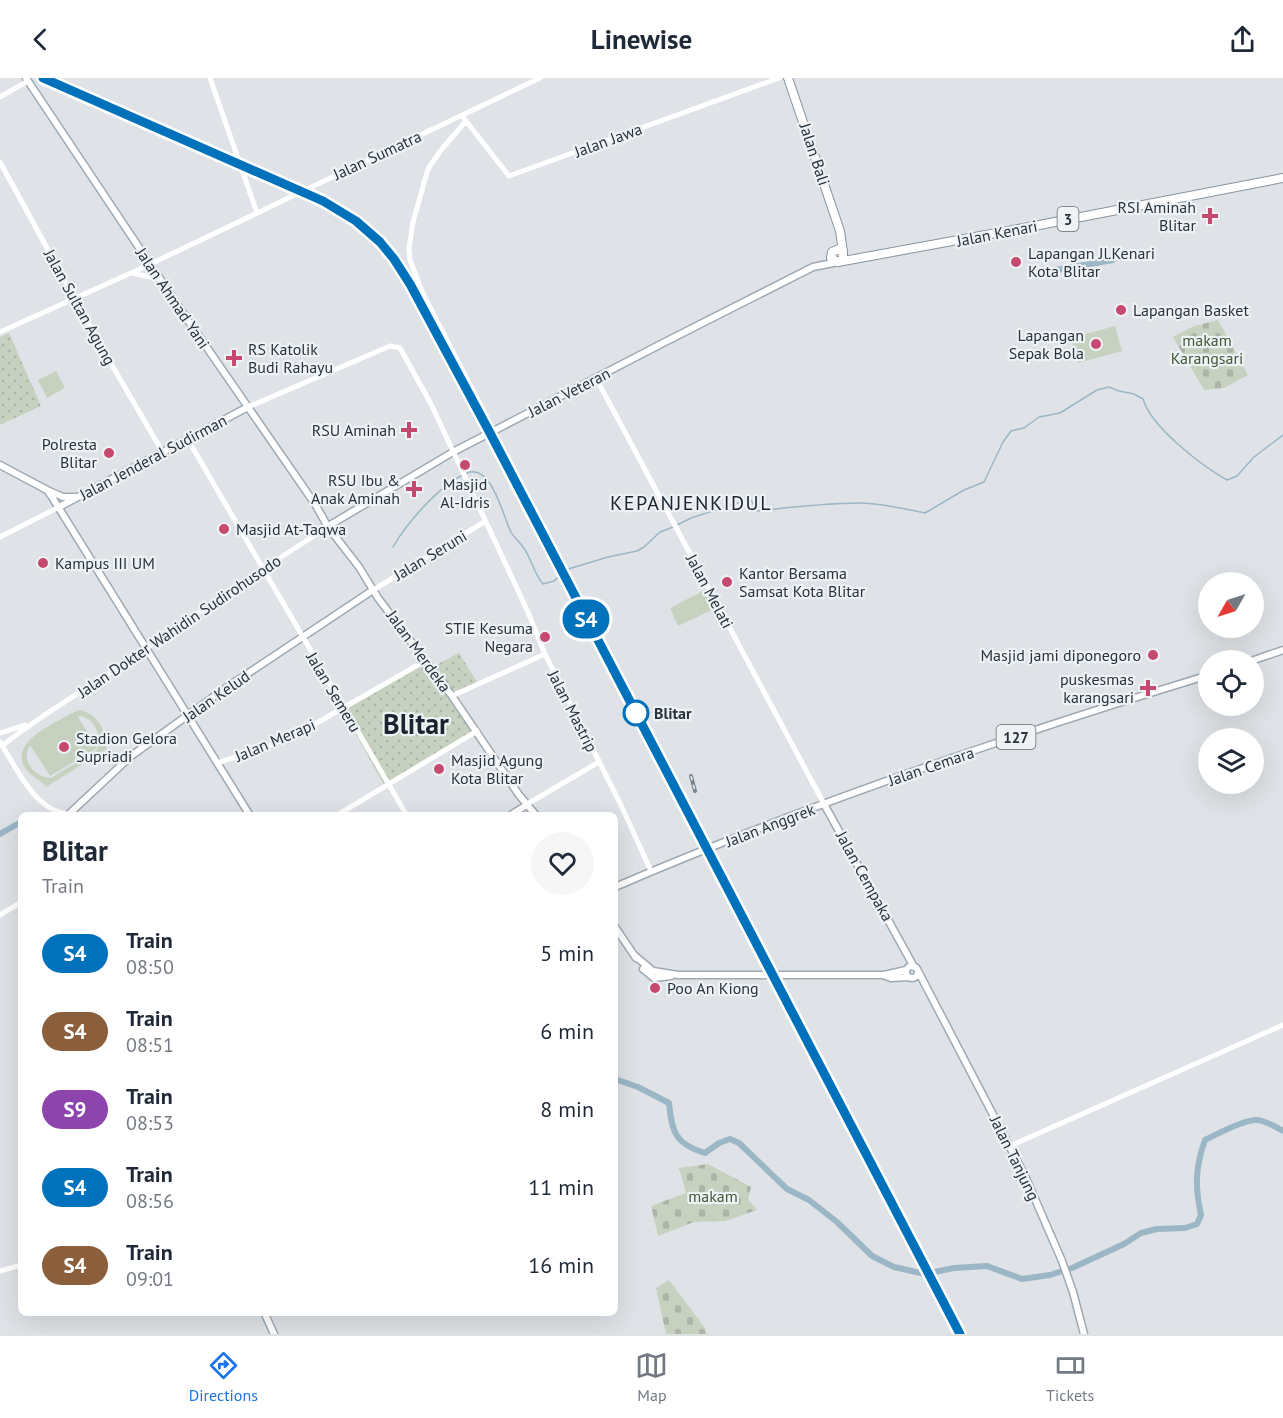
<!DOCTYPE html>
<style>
body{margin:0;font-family:"PT Sans",sans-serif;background:#f6f6f7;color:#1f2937;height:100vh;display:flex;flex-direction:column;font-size:22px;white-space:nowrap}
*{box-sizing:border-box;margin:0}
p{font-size:20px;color:#747a83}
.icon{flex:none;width:33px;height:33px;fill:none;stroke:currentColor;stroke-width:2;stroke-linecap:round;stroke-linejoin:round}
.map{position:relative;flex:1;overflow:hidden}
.side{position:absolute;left:18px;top:734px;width:600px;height:504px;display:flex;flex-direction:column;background:#fff;border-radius:9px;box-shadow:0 6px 24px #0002}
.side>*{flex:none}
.badge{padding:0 12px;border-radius:20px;font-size:21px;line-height:39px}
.needle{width:39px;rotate:231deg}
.controls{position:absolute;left:1198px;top:494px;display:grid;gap:12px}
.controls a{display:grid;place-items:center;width:66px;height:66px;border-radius:50%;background:#fff;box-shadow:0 6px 24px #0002;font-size:30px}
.map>.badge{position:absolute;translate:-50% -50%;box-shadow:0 0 0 3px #fff}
.round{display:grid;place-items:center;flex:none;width:63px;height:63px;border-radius:32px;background:#f6f6f7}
.headline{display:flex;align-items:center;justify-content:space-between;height:102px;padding:0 24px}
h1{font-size:28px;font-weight:600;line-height:45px}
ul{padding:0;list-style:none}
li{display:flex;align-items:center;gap:18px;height:78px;padding:0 24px}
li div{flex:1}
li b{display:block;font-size:22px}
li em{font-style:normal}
li .badge{min-width:66px;font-weight:700;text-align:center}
header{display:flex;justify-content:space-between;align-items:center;height:78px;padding:0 24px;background:#fff;font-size:27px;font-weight:600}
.menu{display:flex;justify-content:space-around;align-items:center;height:84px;border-top:2px solid #e0e1e3;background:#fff;font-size:16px;color:#747a83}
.menu a{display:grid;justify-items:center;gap:3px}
.menu .active{color:#1a73e8}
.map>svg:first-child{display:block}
.cemetery{fill:url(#cemetery-stones)}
.park{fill:url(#park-dots)}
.pitch{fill:#c7d1c0;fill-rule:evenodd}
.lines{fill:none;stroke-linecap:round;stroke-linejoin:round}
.stream{stroke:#9bb6c5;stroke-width:1.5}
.river{stroke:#9bb6c5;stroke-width:6}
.primary-casing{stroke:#9fa9b2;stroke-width:9}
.highway-casing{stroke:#87939d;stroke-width:10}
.secondary{stroke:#fff;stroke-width:5}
.primary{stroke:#fff;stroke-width:6}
.highway{stroke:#fff;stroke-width:8}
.rail-casing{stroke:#798590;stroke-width:4}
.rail{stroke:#eef2f5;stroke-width:1.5;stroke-dasharray:4.5;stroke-linecap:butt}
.line-casing{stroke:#fff;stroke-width:14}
.line{stroke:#0072bc;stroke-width:9}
.poi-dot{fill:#c64970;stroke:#eef2f5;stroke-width:2}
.stop-dot{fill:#fff;stroke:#0072bc;stroke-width:3}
.labels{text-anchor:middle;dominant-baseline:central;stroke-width:4.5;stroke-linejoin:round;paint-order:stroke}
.shield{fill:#eef2f5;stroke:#636c74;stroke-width:1.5}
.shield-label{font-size:15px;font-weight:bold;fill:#28333d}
.street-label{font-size:16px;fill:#28333d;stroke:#eef2f5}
.poi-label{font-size:16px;fill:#28333d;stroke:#eef2f5;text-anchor:start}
.park-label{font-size:16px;fill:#425837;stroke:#eef2f5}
.stop-label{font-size:16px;font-weight:bold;fill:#28333d;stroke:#eef2f5;text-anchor:start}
.quarter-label{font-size:20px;letter-spacing:1.5px;fill:#1b242e;stroke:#eef2f5}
.town-label{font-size:28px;font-weight:bold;fill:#1b242e;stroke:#eef2f5}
</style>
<header><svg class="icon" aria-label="back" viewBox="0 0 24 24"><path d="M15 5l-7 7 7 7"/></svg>Linewise<svg class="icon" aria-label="share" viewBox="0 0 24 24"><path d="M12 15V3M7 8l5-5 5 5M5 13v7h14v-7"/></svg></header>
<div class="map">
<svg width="1283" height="1256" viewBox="0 0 1283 1256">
<defs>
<pattern id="cemetery-stones" width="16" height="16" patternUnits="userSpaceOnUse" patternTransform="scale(1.5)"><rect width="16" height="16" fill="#c7d1c0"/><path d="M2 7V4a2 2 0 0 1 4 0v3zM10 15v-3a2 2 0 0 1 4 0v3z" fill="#abb4a6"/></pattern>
<pattern id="park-dots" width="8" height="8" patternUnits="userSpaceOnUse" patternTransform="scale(1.5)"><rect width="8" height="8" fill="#c7d1c0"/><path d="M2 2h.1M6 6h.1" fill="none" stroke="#abb4a6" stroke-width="1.8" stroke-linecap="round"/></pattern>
</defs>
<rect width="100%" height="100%" fill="#dfe3e7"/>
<!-- cemetery -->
<path class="cemetery" d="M1218,242l30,55 -24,13 -20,2 -31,-53 21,-11z
M708,1086l43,23 -3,12 9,11 -32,11 -31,1 -36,14 -7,-30 35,-13 -7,-25z
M669,1202l36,48 2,6h-41l-10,-46z"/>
<!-- park -->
<path class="park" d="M9,255l32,73 -41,19v-88z
M459,575l18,29 -19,8 -5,1 -7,-6 -14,-18z
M425,584l50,68 -90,57 -42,-76z"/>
<!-- pitch -->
<path class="pitch" d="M1115,248l7,25 -44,12 -7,-25z
M56,293l9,17 -18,10 -9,-18z
M703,513l11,18 -36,17 -8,-18z
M80,632c13,3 21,12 24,24 2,6 1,10 3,15l-61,38c-6,-9 -18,-11 -23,-23 -10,-24 34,-42 51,-52zM81,638c15,4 21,21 16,34l-46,28c-16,0 -31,-18 -21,-33l20,31 47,-28 -19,-31z"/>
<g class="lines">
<!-- stream -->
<path class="stream" d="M467,395c25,-10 36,44 44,59 3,6 9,10 12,15 8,10 10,25 20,37l11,-3 11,-11 43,-13 29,-6 7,-4 16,-15 13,-5
M677,447l14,-7 59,-19 8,12c33,-4 68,-8 102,-8 22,0 43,6 65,10l39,-23 20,-8 19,-40 8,-11 13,-3 15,-11 21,-4 37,-23 12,-3 10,4 15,3 9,5c8,28 59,67 84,81l10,-4 17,-19 29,-22
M393,469c13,-23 46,-61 70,-72"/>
<!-- river -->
<path class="river" d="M1044,194l69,-12
M0,756l21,-12
M615,1001l23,8 31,16c3,29 6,41 36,50l14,-10 11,-4 9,4 48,46 22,11 28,22 35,34 22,11 31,7 29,-6 33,-2 35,13 28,-4 22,-7 52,-24 17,-11 16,-4 28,-1 12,-4 4,-9c-6,-28 -6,-47 4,-75 12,-6 38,-20 51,-20 9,0 20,7 27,11"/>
<!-- primary casing -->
<g class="primary-casing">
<path id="primary" d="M26,0l148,222 141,204 13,23 31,40 19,31 74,98 67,99 16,19
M0,387l47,25 5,7 197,317
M47,412l16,7h12
M59,429l189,-100
M330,447l123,-73 210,-109 150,-76 25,-5
M1254,582l29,-10
M824,726l90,163
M69,736l62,-58 95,-68 147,-98
M512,736l15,-9
M615,809c193,-83 393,-151 594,-212
M615,849l21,31
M634,877l19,16 25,4h205l8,3 18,-1
M906 894a6 6 0 1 1 12 0a6 6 0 1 1-12 0Z
M643,891l11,9 17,-2
M918,893l107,205 37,85 11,31 11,42
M884,897l22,-5
M264,1234l10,22"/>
</g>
<!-- highway casing -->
<g class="highway-casing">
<path id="highway" d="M788,0l52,153 3,21
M838,184l5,-3v-6l-4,-4 -7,3 -1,6 7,4 191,-35 254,-49"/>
</g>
<!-- secondary -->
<path class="secondary" d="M210,0l47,135
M0,19l28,-16
M462,38l47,60 270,-98
M466,43l-25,29 -13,19 -15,53 -4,26 1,12 13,34 71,137
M0,84l99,181 63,108
M132,195l28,6
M0,254l140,-63 400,-191
M596,300l228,426
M248,329l142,-61 10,2 31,56 97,208 17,42 75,149 31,68
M187,360l219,376
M0,459l59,-30
M375,511l109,-67
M452,618l93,-42
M0,655l25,-8
M0,664c17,26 34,69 69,72
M2,668c36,-29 76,-52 114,-77 70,-47 140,-97 212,-142
M217,685l47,-15 37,-16 124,-71
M529,725l70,-41
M339,736l138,-83
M0,837l21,-13
M1010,1068l273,-121
M0,1193l21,-6"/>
<!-- primary -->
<use href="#primary" class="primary"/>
<!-- highway -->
<use href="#highway" class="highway"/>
<!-- rail casing -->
<g class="rail-casing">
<path id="rail" d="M43,0l280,123 33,20 24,21 14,17 16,25 80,149 470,901
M691,698l4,15"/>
</g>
<!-- rail -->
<use href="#rail" class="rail"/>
</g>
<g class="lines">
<!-- line casing -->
<g class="line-casing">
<path id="line" d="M43,0l280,123 33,20 24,21 14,17 16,25 80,149 470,901"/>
</g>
<!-- line -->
<use href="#line" class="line"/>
</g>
<!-- markers -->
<g class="poi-dot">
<path d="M1207 129h6v6h6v6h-6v6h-6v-6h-6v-6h6z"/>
<circle cx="1016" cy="184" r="6"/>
<circle cx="1121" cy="232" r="6"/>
<circle cx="1096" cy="266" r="6"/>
<path d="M231 271h6v6h6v6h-6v6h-6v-6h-6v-6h6z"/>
<path d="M406 343h6v6h6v6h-6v6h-6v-6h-6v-6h6z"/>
<circle cx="109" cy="375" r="6"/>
<circle cx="465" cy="387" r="6"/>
<path d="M411 402h6v6h6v6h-6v6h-6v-6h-6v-6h6z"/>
<circle cx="224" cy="451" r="6"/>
<circle cx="43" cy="485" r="6"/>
<circle cx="727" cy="504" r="6"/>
<circle cx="545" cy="559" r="6"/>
<circle cx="1153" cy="577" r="6"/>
<path d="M1145 601h6v6h6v6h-6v6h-6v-6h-6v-6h6z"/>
<circle cx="64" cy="669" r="6"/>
<circle cx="439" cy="691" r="6"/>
<circle cx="655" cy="910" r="6"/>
</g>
<circle class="stop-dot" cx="636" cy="635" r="12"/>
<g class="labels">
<!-- shield labels -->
<g class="shield">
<rect x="1057.5" y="129" width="21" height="24" rx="4.5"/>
<rect x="996.5" y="647" width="39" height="24" rx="4.5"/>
</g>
<g class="shield-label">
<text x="1068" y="141">3</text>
<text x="1016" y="659">127</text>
</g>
<!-- street labels -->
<g class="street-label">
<text transform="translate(608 62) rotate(-20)">Jalan Jawa</text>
<text transform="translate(815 76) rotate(72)">Jalan Bali</text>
<text transform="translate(377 77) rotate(-25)">Jalan Sumatra</text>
<text transform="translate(997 155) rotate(-11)">Jalan Kenari</text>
<text transform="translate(173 220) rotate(56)">Jalan Ahmad Yani</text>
<text transform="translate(80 229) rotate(61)">Jalan Sultan Agung</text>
<text transform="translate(569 314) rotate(-27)">Jalan Veteran</text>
<text transform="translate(153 379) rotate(-28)">Jalan Jenderal Sudirman</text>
<text transform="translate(430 477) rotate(-31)">Jalan Seruni</text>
<text transform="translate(710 513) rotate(62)">Jalan Melati</text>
<text transform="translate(179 548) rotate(-34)">Jalan Dokter Wahidin Sudirohusodo</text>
<text transform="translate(419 573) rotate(54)">Jalan Merdeka</text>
<text transform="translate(334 614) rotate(59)">Jalan Semeru</text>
<text transform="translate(216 618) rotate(-35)">Jalan Kelud</text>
<text transform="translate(573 633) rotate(63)">Jalan Mastrip</text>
<text transform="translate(275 662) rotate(-23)">Jalan Merapi</text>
<text transform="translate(931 688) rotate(-19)">Jalan Cemara</text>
<text transform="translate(770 747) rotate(-21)">Jalan Anggrek</text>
<text transform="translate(865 798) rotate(61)">Jalan Cempaka</text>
<text transform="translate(1015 1080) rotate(64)">Jalan Tanjung</text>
</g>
<!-- poi labels -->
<g class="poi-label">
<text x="1196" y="129" text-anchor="end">RSI Aminah<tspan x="1196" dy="18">Blitar</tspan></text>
<text x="1028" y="175">Lapangan Jl.Kenari<tspan x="1028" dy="18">Kota Blitar</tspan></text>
<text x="1133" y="232">Lapangan Basket</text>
<text x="1084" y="257" text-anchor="end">Lapangan<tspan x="1084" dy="18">Sepak Bola</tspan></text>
<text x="248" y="271">RS Katolik<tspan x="248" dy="18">Budi Rahayu</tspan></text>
<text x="396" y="352" text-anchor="end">RSU Aminah</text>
<text x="97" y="366" text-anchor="end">Polresta<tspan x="97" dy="18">Blitar</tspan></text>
<text x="400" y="402" text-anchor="end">RSU Ibu &amp;<tspan x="400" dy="18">Anak Aminah</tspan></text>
<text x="465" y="406" text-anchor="middle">Masjid<tspan x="465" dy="18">Al-Idris</tspan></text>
<text x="236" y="451">Masjid At-Taqwa</text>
<text x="55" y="485">Kampus III UM</text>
<text x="739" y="495">Kantor Bersama<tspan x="739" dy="18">Samsat Kota Blitar</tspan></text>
<text x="533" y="550" text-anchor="end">STIE Kesuma<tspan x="533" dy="18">Negara</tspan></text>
<text x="1141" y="577" text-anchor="end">Masjid jami diponegoro</text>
<text x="1134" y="601" text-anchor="end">puskesmas<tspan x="1134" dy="18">karangsari</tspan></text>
<text x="76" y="660">Stadion Gelora<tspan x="76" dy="18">Supriadi</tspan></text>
<text x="451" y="682">Masjid Agung<tspan x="451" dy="18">Kota Blitar</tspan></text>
<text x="667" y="910">Poo An Kiong</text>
</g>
<!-- park labels -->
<g class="park-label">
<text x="1207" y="262">makam<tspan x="1207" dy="18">Karangsari</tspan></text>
<text x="713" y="1118">makam</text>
</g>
<!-- stop labels -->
<g class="stop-label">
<text x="654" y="635">Blitar</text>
</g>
<!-- quarter labels -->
<g class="quarter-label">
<text x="691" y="425">KEPANJENKIDUL</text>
</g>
<!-- town labels -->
<g class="town-label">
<text x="416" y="645">Blitar</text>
</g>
</g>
</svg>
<div class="controls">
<a><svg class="needle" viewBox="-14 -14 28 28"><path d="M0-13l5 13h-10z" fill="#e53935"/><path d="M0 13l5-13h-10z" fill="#747a83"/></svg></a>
<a><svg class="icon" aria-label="locate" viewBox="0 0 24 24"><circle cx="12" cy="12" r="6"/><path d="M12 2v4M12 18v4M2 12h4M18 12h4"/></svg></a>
<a><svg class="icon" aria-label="layers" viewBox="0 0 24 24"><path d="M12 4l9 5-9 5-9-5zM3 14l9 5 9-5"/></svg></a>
</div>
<b class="badge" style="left:586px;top:541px;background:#0072bc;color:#fff">S4</b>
<section class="side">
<div class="headline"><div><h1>Blitar</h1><p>Train</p></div><a class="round"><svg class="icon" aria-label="heart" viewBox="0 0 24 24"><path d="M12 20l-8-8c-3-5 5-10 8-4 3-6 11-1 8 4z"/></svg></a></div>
<ul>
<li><span class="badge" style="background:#0072bc;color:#fff">S4</span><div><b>Train</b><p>08:50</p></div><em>5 min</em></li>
<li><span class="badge" style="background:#8b5e3c;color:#fff">S4</span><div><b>Train</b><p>08:51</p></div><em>6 min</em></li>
<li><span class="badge" style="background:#8e44ad;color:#fff">S9</span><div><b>Train</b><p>08:53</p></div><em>8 min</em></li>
<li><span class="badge" style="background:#0072bc;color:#fff">S4</span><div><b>Train</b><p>08:56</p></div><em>11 min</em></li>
<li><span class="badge" style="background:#8b5e3c;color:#fff">S4</span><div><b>Train</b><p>09:01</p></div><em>16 min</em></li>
</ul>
</section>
</div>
<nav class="menu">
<a class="active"><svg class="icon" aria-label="directions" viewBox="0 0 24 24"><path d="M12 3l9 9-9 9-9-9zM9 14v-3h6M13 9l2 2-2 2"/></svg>Directions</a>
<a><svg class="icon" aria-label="map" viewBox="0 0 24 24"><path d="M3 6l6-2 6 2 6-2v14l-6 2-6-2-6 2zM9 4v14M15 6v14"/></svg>Map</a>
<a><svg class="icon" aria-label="tickets" viewBox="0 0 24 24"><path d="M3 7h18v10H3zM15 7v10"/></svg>Tickets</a>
</nav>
